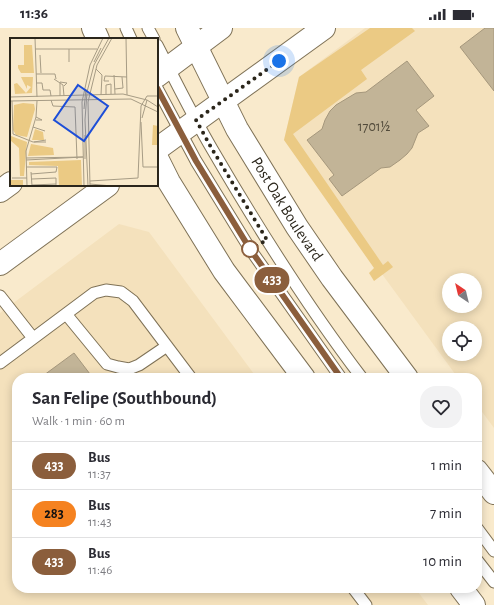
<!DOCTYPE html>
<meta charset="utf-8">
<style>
body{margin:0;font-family:"Alegreya Sans",sans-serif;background:#f2f2f3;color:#2b2b33;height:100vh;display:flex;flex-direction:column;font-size:15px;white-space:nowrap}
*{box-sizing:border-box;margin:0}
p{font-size:13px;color:#7c7c81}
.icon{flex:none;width:22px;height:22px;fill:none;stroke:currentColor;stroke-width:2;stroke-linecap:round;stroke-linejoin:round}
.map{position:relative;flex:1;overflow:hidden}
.side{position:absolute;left:12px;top:345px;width:470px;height:220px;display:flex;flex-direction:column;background:#fff;border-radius:16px;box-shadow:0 2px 10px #0003}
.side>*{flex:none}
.badge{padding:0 8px;border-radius:13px;font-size:14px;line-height:26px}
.needle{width:26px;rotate:325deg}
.tools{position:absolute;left:442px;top:245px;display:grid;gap:8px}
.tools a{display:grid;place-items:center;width:40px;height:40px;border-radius:50%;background:#fff;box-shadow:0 2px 10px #0003;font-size:20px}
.you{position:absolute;width:20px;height:20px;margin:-10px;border:3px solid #fff;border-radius:50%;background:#1a73e8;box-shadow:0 0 0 6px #1a73e833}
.map>.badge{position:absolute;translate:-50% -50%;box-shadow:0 0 0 2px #fff}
.round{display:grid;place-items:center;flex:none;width:42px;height:42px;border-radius:16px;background:#f2f2f3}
.overview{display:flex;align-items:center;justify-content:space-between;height:68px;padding:0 20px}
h1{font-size:19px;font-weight:700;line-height:30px}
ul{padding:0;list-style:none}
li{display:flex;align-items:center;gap:12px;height:48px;padding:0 20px;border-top:1px solid #e1e1e2}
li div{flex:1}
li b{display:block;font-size:15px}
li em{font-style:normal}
li .badge{min-width:44px;font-weight:700;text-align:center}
.status{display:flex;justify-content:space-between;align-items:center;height:28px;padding:0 20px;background:#fff;direction:ltr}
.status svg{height:11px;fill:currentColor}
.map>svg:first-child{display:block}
.built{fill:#f4e1bc;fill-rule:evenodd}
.green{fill:#ebca84}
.building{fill:#c2b497;stroke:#a5977c}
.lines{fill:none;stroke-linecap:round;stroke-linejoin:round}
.lane-casing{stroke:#7f7257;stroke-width:13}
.secondary-casing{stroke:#7f7257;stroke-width:24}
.lane{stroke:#fff;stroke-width:11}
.secondary{stroke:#fff;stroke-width:22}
.line-casing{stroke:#fff;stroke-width:9}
.line{stroke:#8b5e3c;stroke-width:6}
.walk{stroke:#2b261b;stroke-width:4;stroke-dasharray:0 7.2}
.stop-dot{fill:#fff;stroke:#8b5e3c;stroke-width:2}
.labels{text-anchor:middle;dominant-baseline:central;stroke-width:3;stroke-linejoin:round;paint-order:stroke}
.number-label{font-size:14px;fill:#514a3a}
.street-label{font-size:16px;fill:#2b261b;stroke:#f9eacc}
.inset-road{fill:none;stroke:#a79c85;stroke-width:1}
.view{fill:#1d4ed8;fill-opacity:0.15;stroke:#1d4ed8;stroke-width:2}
.inset-edge{fill:none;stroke:#2b261b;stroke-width:2}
</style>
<div class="status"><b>11:36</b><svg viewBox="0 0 49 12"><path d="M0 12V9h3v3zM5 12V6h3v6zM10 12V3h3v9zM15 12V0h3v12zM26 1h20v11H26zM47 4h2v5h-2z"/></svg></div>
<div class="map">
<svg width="494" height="577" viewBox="0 0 494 577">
<rect width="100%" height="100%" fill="#f9eacc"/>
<!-- built -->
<path class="built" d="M365,0h129v400l-17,-23v-27h-19l-174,-238 15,-63zM449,252h26v26h-26zM449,300h26v26h-26z
M119,196l30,8 108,146h-240v210h398l13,17h-428v-292z"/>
<!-- green -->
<path class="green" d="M370,0h42l3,3 -54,39 6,9 -74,55 90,131 5,-4 5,6 -19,14 -5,-8 5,-5 -90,-128 15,-63z"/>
<!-- building -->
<path class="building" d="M485,0h9v63l-34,-44z
M407,33l27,35 -18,14 13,16 -11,7 -6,15 -5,6 -7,6 -10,7 -9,1 -39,28 -13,-17 5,-4 -27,-35 15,-11 3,-9 5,-9 6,-6 20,-12 10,-1z
M74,325l19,25h-53z"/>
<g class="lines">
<!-- lane casing -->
<g class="lane-casing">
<path id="lane" d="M126,0l5,11
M148,0l6,11
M157,17c18,35 35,70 55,104 46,79 95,157 150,229
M157,60l39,73 54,88 91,129
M0,268l33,42
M66,286l41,50 11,3 11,2 10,-4 28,-19
M0,335l94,-70 12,-3 15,2 12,9 58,77
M477,500l17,23
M477,532l17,22
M353,560l13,17"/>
</g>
<!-- secondary casing -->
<g class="secondary-casing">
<g id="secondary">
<path d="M93,0l5,11"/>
<path id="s1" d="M187,0l50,101 60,98 35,51 75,100"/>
<path d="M157,48l64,-48"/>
<path d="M157,121l167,-121"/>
<path d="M157,130l12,24 55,89 80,107"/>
<path d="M0,163l11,-8"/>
<path d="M0,236l108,-79"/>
<path d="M477,443l17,22"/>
<path d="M461,560l13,17"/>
</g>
</g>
<!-- lane -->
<use href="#lane" class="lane"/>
<!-- secondary -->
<use href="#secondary" class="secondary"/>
</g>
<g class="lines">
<!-- line casing -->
<g class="line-casing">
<path id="line" d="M157,60l39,73 54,88 91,129"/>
</g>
<!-- line -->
<use href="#line" class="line"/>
<!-- walk -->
<path class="walk" d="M250,221l17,-9 -55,-91 -16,-29 83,-59"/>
</g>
<!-- markers -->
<circle class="stop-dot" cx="250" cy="221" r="8"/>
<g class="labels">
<!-- number labels -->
<g class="number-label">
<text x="374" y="99">1701½</text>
</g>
<!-- street labels -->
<g class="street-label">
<text stroke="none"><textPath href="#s1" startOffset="207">Post Oak Boulevard</textPath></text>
</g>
</g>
<!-- overview -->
<g transform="translate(10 10)">
<rect width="148" height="148" fill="#f9eacc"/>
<path d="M14,7h8l2,28h-13l-3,-5v-3h6zM11,39h12l-1,16 -17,1 -1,-10 3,-1 9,10 5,-6 -4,-2v4zM13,65l11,1 1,5 -8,28 -11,-2 -3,-5 1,-25zM0,76l1,22 16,6 -3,34h-4l-1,-28 -9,-8zM143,87l5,1v19h-6zM25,91l8,3 1,8h-12zM21,106l22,4 1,7 -26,1zM71,122l1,26h-23l-1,-20 -29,-1v-3zM0,142h13v6h-13z" fill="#ebca84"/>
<path class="inset-road" d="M25,0l2,59M116,0l1,57M25,11h62M59,11v13M30,17l1,18M84,24l7,-14M86,31l6,6 -1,20M26,36h19l1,5M104,37l1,19M44,41l9,6 1,11M99,43h-5l1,-5 22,1M26,45h6l1,7h7l1,6M105,51l8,-1 -1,-11M96,57v-10l5,-1v10M50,58v-14l7,1 -3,3M0,59l113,-3 24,6 11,7M41,62l2,6 22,1 2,52M0,63l121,-2 27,13M2,63l1,33 20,8h13M74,71l2,-20M132,80l5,-18M26,82h6l-6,-3M131,84l2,45h15M23,89l12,4M75,97v24M24,104l12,-2M16,120l57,-1M16,122l57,-3M16,129h31l-1,5 -25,2M21,134l1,14M2,140h15M22,141l24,-1v8M80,143l48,-3 3,-72 6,-10h11M80,146l22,2M22,147l24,-1M17,148l-1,-35 10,-34 1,-16M74,148l-2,-84 8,-37 13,-27M78,148l-3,-66 2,-28 7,-27 15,-27M80,148l-2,-84 9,-37 15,-27"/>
<path class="view" d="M68,47l30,21 -24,35 -30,-21z"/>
<rect width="148" height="148" class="inset-edge"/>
</g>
</svg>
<div class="tools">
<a><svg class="needle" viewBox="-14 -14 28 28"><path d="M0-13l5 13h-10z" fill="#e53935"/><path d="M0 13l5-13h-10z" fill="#7c7c81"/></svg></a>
<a><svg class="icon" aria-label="locate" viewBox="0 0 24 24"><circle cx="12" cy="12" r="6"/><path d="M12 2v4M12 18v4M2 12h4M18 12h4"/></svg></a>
</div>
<div class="you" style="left:279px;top:33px"></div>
<b class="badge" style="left:272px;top:252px;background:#8b5e3c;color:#fff">433</b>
<section class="side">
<div class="overview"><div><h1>San Felipe (Southbound)</h1><p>Walk · 1 min · 60 m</p></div><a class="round"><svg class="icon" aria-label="heart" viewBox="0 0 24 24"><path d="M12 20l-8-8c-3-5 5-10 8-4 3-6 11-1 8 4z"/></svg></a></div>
<ul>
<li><span class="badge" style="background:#8b5e3c;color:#fff">433</span><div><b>Bus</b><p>11:37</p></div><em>1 min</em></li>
<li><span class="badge" style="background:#f58220;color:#111">283</span><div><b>Bus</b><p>11:43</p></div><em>7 min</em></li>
<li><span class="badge" style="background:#8b5e3c;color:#fff">433</span><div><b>Bus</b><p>11:46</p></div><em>10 min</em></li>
</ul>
</section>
</div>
